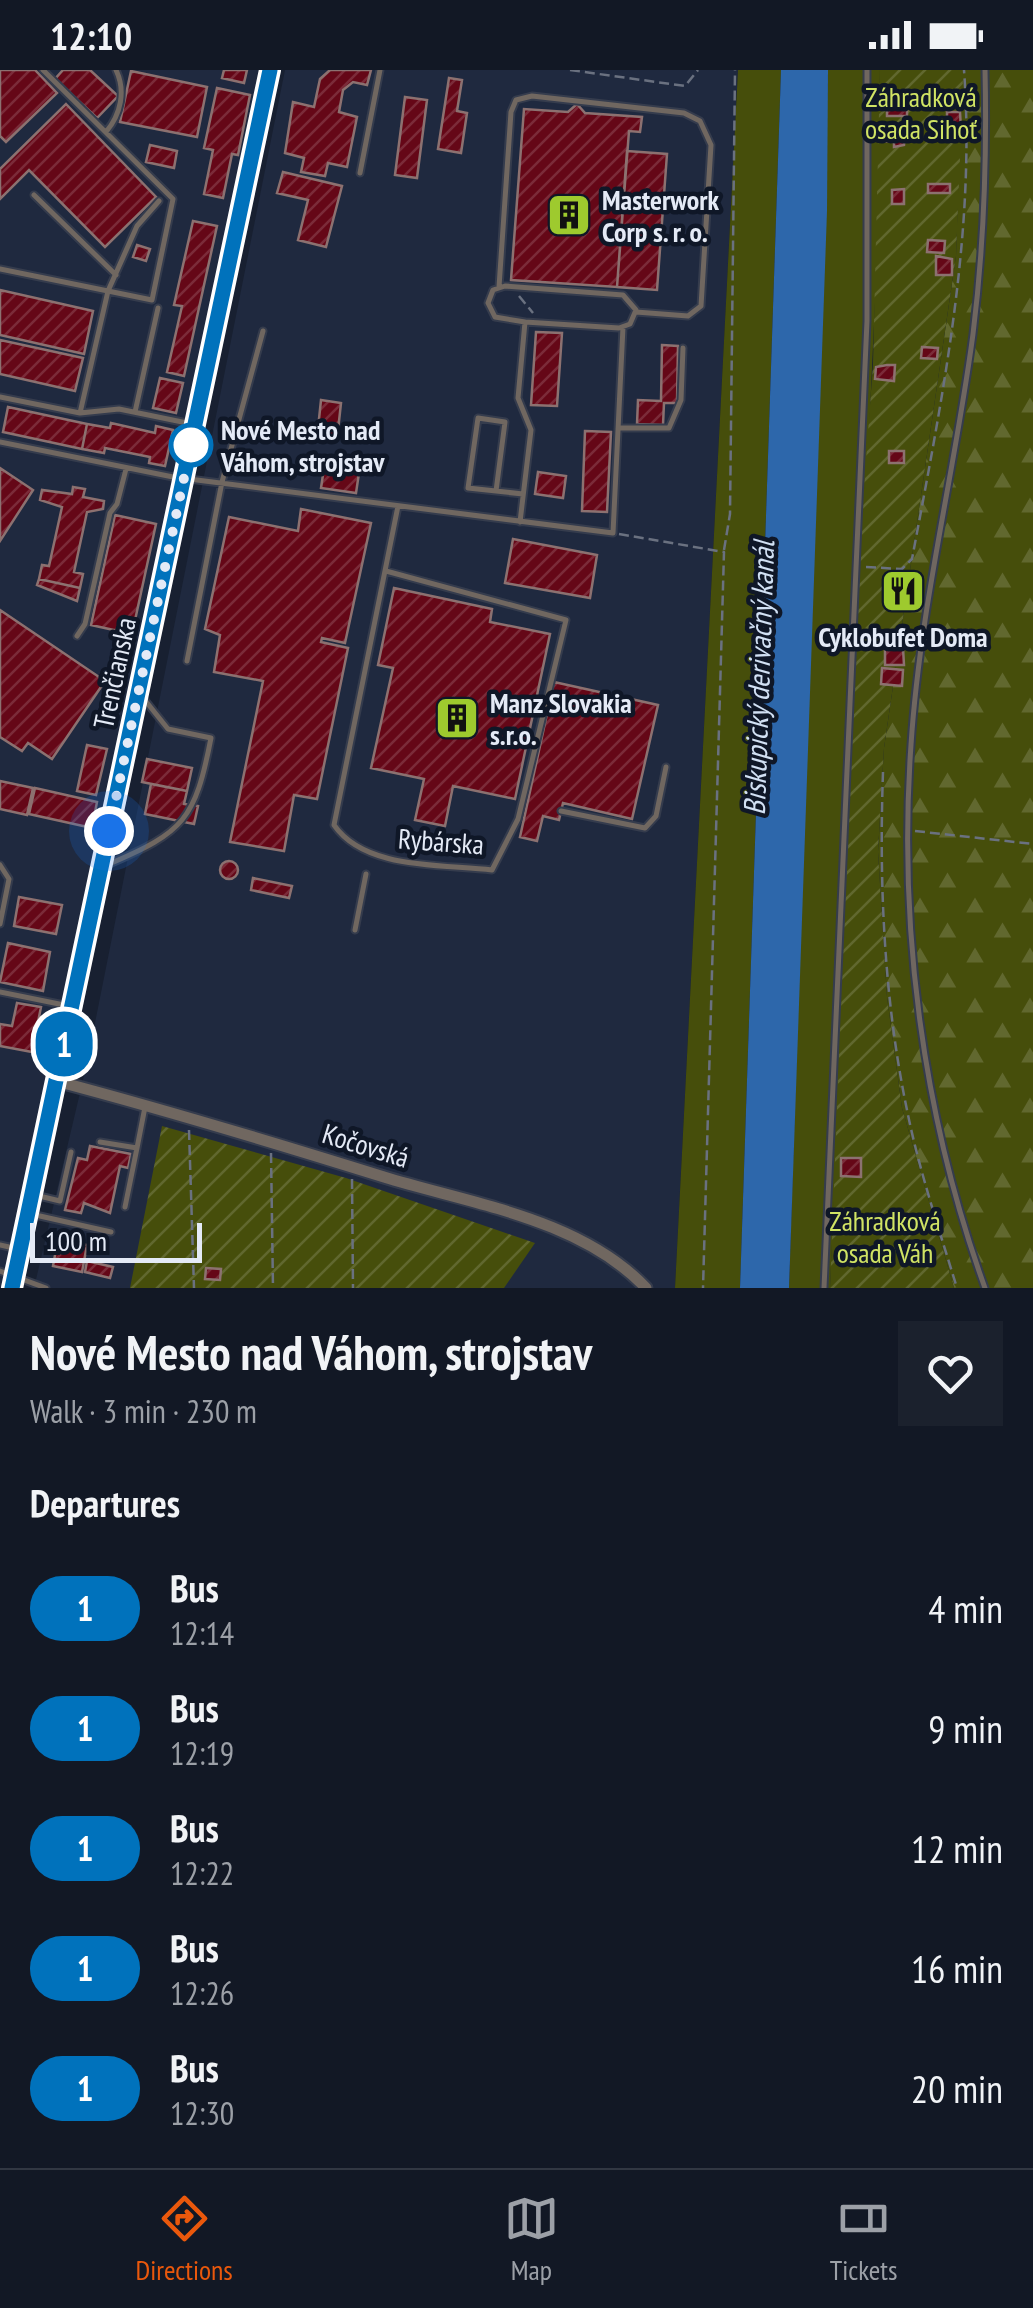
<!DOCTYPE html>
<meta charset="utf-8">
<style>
body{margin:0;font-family:"PT Sans Narrow",sans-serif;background:#1b212d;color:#f1f3f6;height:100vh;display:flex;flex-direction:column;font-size:38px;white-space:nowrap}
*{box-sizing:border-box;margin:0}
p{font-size:32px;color:#9ca0a7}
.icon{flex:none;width:55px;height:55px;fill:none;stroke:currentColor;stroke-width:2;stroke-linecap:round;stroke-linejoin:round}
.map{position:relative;height:1218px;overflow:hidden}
.panel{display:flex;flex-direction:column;background:#121825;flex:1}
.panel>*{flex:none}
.badge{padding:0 20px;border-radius:32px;font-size:35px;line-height:65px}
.scale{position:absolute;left:30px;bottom:25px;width:172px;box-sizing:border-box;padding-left:10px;border:5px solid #e4eaf6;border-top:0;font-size:28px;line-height:35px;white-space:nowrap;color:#e4eaf6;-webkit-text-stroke:8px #0f1727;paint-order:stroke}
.you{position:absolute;width:50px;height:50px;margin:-25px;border:8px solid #fff;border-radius:50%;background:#1a73e8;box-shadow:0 0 0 15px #1a73e833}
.map>.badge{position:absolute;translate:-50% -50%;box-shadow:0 0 0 5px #fff}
h2{padding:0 30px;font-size:38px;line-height:90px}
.round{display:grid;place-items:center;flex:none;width:105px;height:105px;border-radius:0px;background:#1b212d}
.headline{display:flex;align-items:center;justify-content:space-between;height:170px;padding:0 30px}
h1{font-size:48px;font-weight:700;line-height:75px}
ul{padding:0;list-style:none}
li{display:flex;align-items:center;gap:30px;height:120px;padding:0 30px}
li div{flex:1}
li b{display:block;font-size:38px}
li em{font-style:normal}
li .badge{min-width:110px;font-weight:700;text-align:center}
.status{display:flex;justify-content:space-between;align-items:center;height:70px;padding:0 50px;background:#121825;direction:ltr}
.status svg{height:28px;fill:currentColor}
.tabs{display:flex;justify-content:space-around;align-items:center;height:140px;border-top:2px solid #313742;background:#121825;font-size:28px;color:#9ca0a7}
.tabs a{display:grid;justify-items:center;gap:5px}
.tabs .active{color:#ea580c}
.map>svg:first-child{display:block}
.built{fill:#1f293f}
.grass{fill:#464e0b}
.forest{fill:url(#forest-firs)}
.garden{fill:url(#garden-furrows)}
.water{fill:#2d67ab}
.building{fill:url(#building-hatch);stroke:#8c7170;stroke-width:2.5}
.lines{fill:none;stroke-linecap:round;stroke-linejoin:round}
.lane-casing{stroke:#353c4d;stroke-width:9}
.street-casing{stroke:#353c4d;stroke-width:15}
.primary-casing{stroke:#353c4d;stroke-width:21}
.path{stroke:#6a7180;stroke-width:2.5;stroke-dasharray:10 5;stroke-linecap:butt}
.lane{stroke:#706760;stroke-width:5}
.street{stroke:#706760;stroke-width:11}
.primary{stroke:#c1aea0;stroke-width:18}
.primary-bridge-casing{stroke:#353c4d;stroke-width:21;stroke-linecap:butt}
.primary-bridge{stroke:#c1aea0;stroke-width:18}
.line-casing{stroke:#fff;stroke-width:22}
.line{stroke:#0072bc;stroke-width:15}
.walk{stroke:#e4eaf6;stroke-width:10;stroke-dasharray:0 18}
.stop-dot{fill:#fff;stroke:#0072bc;stroke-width:5}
.labels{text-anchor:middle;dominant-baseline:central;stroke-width:9;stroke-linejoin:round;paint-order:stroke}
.park-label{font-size:28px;fill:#d0e364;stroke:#0f1727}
.poi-label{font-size:28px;font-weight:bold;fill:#e4eaf6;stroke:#0f1727;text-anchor:start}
.stop-label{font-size:28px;font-weight:bold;fill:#e4eaf6;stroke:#0f1727;text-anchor:start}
.street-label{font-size:28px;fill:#e4eaf6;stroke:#0f1727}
.water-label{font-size:30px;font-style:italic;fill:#d2e1f4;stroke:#0f1727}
</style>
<div class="status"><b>12:10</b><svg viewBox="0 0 49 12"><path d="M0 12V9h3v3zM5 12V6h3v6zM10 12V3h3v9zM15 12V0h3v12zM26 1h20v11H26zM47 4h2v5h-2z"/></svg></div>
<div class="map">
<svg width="1033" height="1218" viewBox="0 0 1033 1218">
<defs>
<pattern id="forest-firs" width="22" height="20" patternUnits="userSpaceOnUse" patternTransform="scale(2.5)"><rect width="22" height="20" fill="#464e0b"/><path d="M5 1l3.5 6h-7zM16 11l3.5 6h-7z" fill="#61682f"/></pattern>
<pattern id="garden-furrows" width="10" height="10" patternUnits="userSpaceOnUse" patternTransform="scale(2.5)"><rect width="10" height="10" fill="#464e0b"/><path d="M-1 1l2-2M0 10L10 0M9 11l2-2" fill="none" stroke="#61682f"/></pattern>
<pattern id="building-hatch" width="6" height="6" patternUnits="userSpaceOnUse" patternTransform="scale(2.5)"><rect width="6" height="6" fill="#650717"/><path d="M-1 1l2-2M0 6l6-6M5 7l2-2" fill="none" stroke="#7b2b39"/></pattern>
</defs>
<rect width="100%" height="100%" fill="#182031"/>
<!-- built -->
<path class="built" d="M0,0h259l-246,1218h-13z
M285,0h453l-63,1218h-641l53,-225z"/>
<!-- grass -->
<path class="grass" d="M738,0h43l-41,1218h-65z
M828,0h52l-2,167 -48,1051h-41z"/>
<!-- forest -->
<path class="forest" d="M962,0h71v1218h-79l-52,-180 -15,-111 -9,-145 6,-104 72,-492z"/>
<!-- garden -->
<path class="garden" d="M880,0h82l1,16 -7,170 -72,492 -6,104 9,145 15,111 52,180h-124l28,-717 15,-207z
M162,1056l184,52 189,65 -31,45h-374z"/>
<!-- water -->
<path class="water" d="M781,0h47l-1,141 -38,1077h-49z"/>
<!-- building -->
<path class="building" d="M0,0h35l22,23 -51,49 -6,-6z
M63,0h27l28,26 -21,22 -42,-39z
M224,0h23l-3,13 -22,-5z
M371,0l-4,15 -14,-3 -10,8 -4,22 18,5 -10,50 -19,-4 -3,13 -24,-4 3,-14 -19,-5 8,-51 21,5 6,-28 10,-9z
M131,1l76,16 -10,50 -77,-15z
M449,8l13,2 -5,31 10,2 -6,40 -23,-4z
M217,18l33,7 -12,60 -6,-1 -9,44 -19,-4 9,-44 -9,-2z
M405,27l22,3 -10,78 -22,-3z
M887,33l20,4v9h-20z
M66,34l90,93 -51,50 -76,-77 -29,29v-30z
M577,34l8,9 57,4 -2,15 -11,-1 -12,156 -106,-7 13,-171 44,3z
M947,42h13l1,18h-14z
M882,61l23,1 -1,13 -10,2v-5l-12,-1z
M150,75l27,6 -3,17 -28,-6z
M627,81l40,3 -10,136 -40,-3z
M283,102l59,14 -16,61 -28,-7 10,-40 -31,-7z
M928,114h22v9h-22z
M904,119v15h-12v-14z
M193,151l24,5 -33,150 -17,-4 15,-66 -8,-1z
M928,170l17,1 -1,12 -17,-1z
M137,175l13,4 -4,12 -13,-4z
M936,186l16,3v16h-16z
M0,220l93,21 -9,43 -84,-19z
M536,262l26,1 -5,73 -26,-1z
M0,270l83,18 -8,33 -75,-17z
M662,275l16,1 -1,57h-13l-1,22 -26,-1 1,-24 23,1z
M922,277l16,1 -1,11 -16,-1z
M887,295h8l-1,16 -19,-2 1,-12z
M160,308l23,5 -7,30 -23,-5z
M321,330l20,3 -4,37 -20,-2z
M8,337l79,17 -5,25 -79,-17z
M111,353l44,10 1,-7 17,4 -8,36 -16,-3 1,-6 -45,-9 -1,5 -22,-4 5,-25 23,4z
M585,361l26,1 -4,80 -25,-1z
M889,381h15v12h-15z
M0,398l33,22 -33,51z
M324,398l35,5 -3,20 -35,-5z
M538,402l28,4 -3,22 -28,-4z
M73,417l12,2 -2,8 21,4 -1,8 -16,3 -13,60 9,2 -3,14 -41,-9 3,-14 7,1 13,-59 -22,-7 2,-10 30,4z
M301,439l70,14 -26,120 -23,-5 -1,4 27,6 -31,151 -23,-4 -10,56 -54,-9 33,-161 -49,-9 6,-37 -15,-6 24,-112 69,14z
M115,445l41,9 -24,110 -41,-9z
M513,469l84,16 -7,43 -85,-15z
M39,509l41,9 -3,13 -40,-16z
M394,518l98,21 -2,13 60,12 -35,165 -62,-13 -8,40 -30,-6 9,-41 -53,-11 22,-100 -15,-3z
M0,540l105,71 -53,78 -24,-16 -6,8 -22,-14z
M903,578l1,17h-19v-16z
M882,598l21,2 -1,16 -21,-2z
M554,612l104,23 -26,114 -69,-16 -4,17 -16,-4 -6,25 -17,-4z
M87,675l20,4 -11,46 -19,-4z
M147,689l45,9 -5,23 -45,-9z
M0,711l33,7 -6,27 -27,-6z
M151,714l36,7 -3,13 14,2 -4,18 -49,-10z
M35,718l62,14 -5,26 -63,-14z
M220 800a9 9 0 1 1 18 0a9 9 0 1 1-18 0Z
M253,808l39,8 -3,12 -38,-8z
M19,827l43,8 -6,29 -42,-8z
M8,873l42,9 -7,39 -43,-9z
M17,933l24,4 -9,45 -32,-6v-22l12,2z
M90,1076l41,8 -3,14 -8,-2 -10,47 -26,-10 -3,10 -16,-3 13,-52 9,2z
M841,1088h20v19l-20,-1z
M58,1169l29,6 -5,27 -29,-6z
M87,1191l26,6 -3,11 -25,-6z
M206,1198l15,1 -1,11 -15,-1z"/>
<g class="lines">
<!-- lane casing -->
<g class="lane-casing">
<path id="lane" d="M43,0l130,129 -21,101 -44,-9 29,-65 22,-25
M985,0c2,88 -1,176 -12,264 -18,137 -53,272 -62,411 -13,182 12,372 74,543
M106,62c15,-18 20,-41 10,-62
M360,103l20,-103
M34,125l82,80
M0,199l108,22 -28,122
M499,217l12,-175 5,-12 16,-4 152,17 16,8 11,24 -10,161 -13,10 -52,-4
M0,327l80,16 39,-4 73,15
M135,342l23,-104
M618,358h51l12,-28 2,-52
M0,372l178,36
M189,409l424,54 10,-206
M496,421l9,-69 -27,-4 -10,70 55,6
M520,452l11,-92 -13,-32 7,-76 94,6 11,-4 6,-14 -13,-15 -118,-9 -12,4 -5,13 7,14 30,5
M386,501l180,49 -48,199 -26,51c-50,-6 -127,0 -158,-45l64,-319
M77,566l8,-12 25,-111 7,-9 9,-35
M187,591l35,-179 41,-151
M561,741l84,17 11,-12 10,-49
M109,794c75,-32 86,-44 102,-126l-43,-9 -24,-30
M0,795l9,14 -9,45
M355,860l11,-56
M0,922l69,14
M100,1072l37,6 8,-41
M35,1125l25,6 11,-49
M125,1137l12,-59
M31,1144l80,18
M0,1175l18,4
M0,1201l46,17
M824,1218l43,-967v-251"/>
</g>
<!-- street casing -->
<g class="street-casing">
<path id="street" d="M56,1011c110,29 219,62 328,96 88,27 197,42 262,111"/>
</g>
<!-- primary casing -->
<g class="primary-casing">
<path id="primary" d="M18,1191l252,-1191"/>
</g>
<!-- path -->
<path class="path" d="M570,0l115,16 13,-16
M519,226l14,17
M619,464l105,18 -21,736
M724,480l6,-36 5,-444
M866,497l36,2 10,-10c30,-159 64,-326 52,-489
M883,702c-4,112 1,228 24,338 12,60 32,119 50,178
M915,761l118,13
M189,1060l5,158
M271,1083l2,135
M352,1109l1,109"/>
<!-- lane -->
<use href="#lane" class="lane"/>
<!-- street -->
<use href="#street" class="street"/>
<!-- primary -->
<use href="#primary" class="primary"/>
<!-- primary-bridge casing -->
<g class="primary-bridge-casing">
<path id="primary-bridge" d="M13,1215l5,-24"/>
</g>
<!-- primary-bridge -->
<use href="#primary-bridge" class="primary-bridge"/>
</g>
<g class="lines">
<!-- line casing -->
<g class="line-casing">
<path id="line" d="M12,1218l258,-1218"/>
</g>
<!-- line -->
<use href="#line" class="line"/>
<!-- walk -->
<path class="walk" d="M109,761l82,-386"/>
</g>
<!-- icons -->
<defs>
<g id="building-square" transform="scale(2.25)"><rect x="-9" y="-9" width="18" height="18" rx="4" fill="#9eca2e" stroke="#0f1727"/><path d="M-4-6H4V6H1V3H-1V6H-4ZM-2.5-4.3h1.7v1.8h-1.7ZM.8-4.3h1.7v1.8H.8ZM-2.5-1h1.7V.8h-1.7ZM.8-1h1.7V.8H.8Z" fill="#111"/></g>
<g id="restaurant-square" transform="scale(2.25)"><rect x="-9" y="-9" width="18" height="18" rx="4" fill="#9eca2e" stroke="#0f1727"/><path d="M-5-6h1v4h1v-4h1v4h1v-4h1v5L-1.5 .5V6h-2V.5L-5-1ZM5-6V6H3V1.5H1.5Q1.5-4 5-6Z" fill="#111"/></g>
</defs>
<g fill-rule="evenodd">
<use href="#building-square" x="569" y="145"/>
<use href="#restaurant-square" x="903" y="521"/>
<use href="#building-square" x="457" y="648"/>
</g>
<!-- markers -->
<circle class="stop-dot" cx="191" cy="375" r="20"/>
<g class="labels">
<!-- park labels -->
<g class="park-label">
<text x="921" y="26">Záhradková<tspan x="921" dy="32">osada Sihoť</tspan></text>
<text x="885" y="1150">Záhradková<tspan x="885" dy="32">osada Váh</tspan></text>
</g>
<!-- poi labels -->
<g class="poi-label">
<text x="602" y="129">Masterwork<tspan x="602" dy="32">Corp s. r. o.</tspan></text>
<text x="903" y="566" text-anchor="middle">Cyklobufet Doma</text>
<text x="490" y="632">Manz Slovakia<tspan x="490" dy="32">s.r.o.</tspan></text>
</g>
<!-- stop labels -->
<g class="stop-label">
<text x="221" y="359">Nové Mesto nad<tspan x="221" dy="32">Váhom, strojstav</tspan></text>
</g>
<!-- street labels -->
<g class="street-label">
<text transform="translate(114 603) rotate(-78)">Trenčianska</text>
<text transform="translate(441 771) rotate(4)">Rybárska</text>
<text transform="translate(366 1075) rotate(17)">Kočovská</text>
</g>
<!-- water labels -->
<g class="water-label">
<text transform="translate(758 608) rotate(-88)">Biskupický derivačný kanál</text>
</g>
</g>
</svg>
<div class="scale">100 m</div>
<div class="you" style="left:109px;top:761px"></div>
<b class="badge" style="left:64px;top:974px;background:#0072bc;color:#fff">1</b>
</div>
<section class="panel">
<div class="headline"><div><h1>Nové Mesto nad Váhom, strojstav</h1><p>Walk · 3 min · 230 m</p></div><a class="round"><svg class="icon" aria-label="heart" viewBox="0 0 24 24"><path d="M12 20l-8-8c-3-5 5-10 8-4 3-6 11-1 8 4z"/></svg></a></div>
<h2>Departures</h2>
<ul>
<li><span class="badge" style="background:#0072bc;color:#fff">1</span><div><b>Bus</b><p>12:14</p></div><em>4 min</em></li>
<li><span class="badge" style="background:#0072bc;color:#fff">1</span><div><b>Bus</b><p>12:19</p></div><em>9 min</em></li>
<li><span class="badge" style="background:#0072bc;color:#fff">1</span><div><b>Bus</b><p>12:22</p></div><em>12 min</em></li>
<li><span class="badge" style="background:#0072bc;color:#fff">1</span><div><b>Bus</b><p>12:26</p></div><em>16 min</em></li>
<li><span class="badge" style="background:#0072bc;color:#fff">1</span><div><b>Bus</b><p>12:30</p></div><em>20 min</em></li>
</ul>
</section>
<nav class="tabs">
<a class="active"><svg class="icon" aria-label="directions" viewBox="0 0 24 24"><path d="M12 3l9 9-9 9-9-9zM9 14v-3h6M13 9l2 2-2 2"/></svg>Directions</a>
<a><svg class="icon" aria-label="map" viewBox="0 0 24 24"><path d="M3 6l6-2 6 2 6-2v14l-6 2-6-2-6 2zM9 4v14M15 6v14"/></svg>Map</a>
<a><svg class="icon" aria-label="tickets" viewBox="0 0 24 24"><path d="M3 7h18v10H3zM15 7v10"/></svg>Tickets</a>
</nav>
